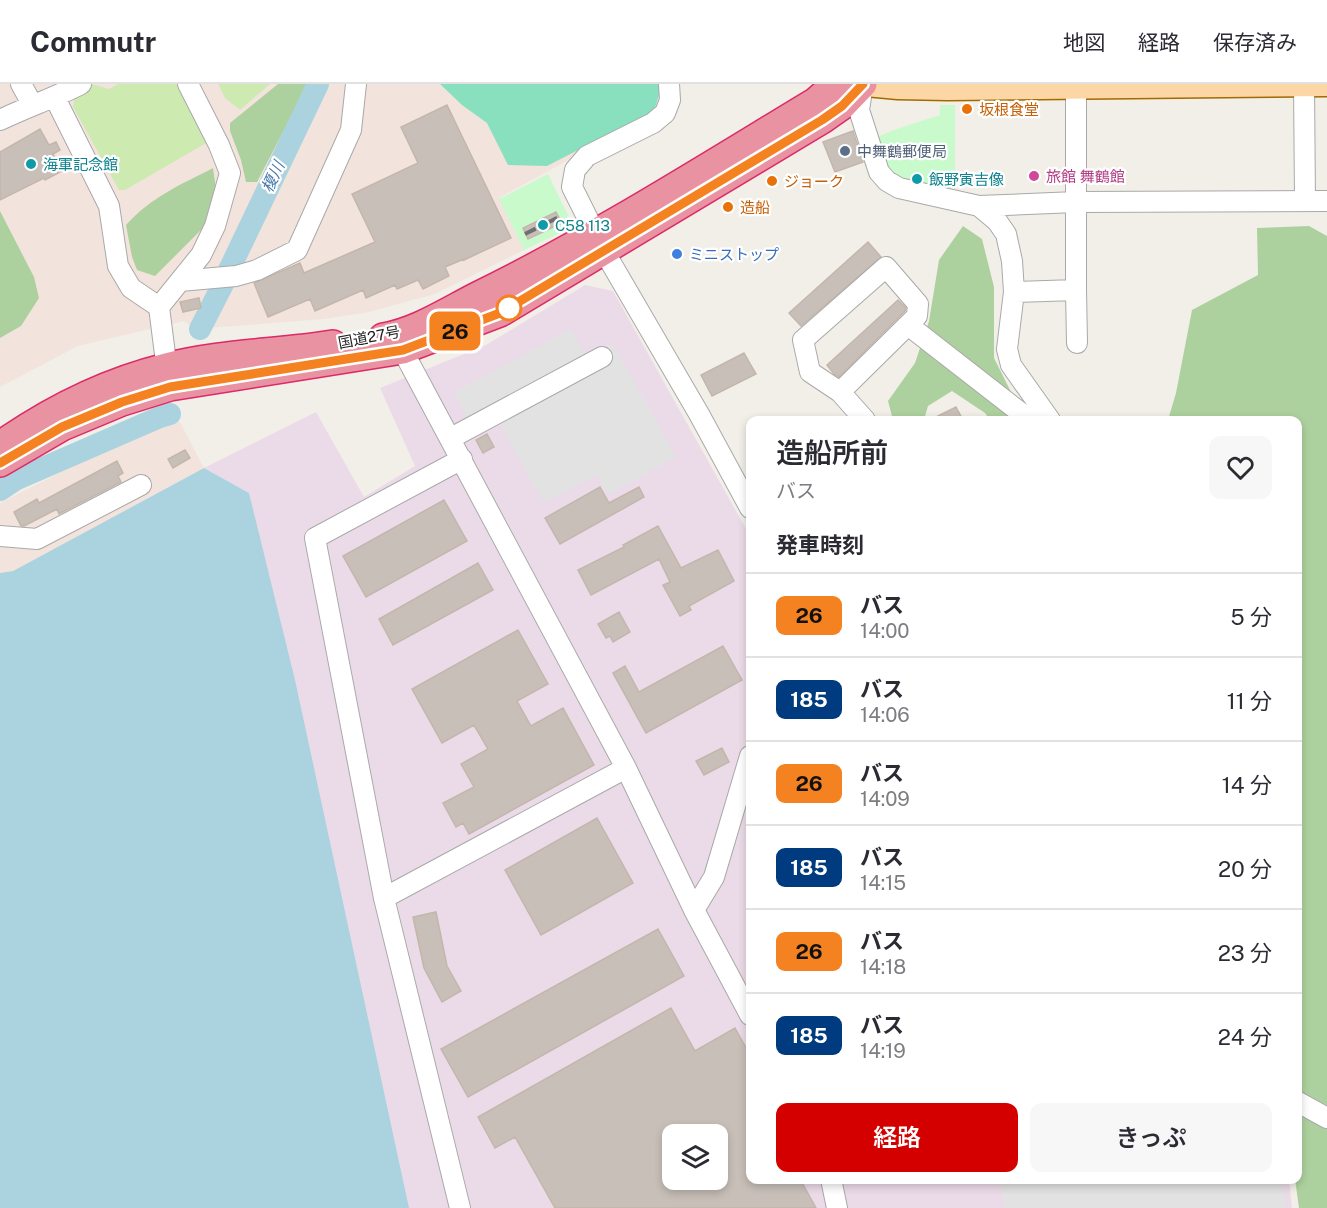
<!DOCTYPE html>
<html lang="ja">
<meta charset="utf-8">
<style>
body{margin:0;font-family:"Public Sans","Noto Sans JP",sans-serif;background:#f7f7f7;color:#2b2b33;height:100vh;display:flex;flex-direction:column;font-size:22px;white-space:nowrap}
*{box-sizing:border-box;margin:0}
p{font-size:20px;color:#7c7c81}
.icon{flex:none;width:33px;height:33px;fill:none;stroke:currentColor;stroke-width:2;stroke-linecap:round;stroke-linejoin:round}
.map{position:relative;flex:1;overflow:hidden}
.sheet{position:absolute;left:746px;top:332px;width:556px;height:768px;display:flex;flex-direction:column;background:#fff;border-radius:12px;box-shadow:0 3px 9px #0003}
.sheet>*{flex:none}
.badge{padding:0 12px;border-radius:9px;font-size:21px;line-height:39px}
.buttons{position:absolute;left:662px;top:1040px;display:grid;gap:12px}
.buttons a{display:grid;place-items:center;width:66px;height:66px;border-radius:12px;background:#fff;box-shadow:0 3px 9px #0003;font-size:30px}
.map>.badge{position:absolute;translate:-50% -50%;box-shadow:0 0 0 3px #fff}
h2{padding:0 30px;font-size:22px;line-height:54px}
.round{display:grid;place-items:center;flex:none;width:63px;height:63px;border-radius:12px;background:#f7f7f7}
.headline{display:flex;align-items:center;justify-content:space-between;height:102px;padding:0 30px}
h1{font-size:28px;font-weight:600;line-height:45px}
.action{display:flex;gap:12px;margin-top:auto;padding:12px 30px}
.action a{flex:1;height:69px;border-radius:12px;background:#d40000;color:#fff;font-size:24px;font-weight:600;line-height:69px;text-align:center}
.action a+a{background:#f7f7f7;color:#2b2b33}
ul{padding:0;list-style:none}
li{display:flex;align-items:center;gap:18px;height:84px;padding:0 30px;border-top:2px solid #e1e1e2}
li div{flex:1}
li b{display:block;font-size:22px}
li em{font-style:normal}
li .badge{min-width:66px;font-weight:700;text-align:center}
header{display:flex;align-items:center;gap:36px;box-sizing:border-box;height:84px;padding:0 30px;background:#fff;border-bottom:2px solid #e1e1e2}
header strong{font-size:28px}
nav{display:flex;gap:33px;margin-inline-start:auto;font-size:21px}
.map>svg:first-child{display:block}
.industrial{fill:#ebdbe8;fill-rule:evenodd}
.military{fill:#f3e3dd}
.grass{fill:#cdebb0}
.forest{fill:#add19e}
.park{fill:#c8facc}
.pitch{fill:#88e0be}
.parking{fill:#e2e2e2}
.water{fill:#aad3df}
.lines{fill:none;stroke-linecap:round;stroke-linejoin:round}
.river{stroke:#aad3df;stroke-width:22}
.building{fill:#c7bfb8;stroke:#c4b6ab;stroke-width:1.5;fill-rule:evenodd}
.minor-casing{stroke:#a9a9a9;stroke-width:22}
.major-casing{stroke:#a06b00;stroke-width:27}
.highway-casing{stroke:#dc2a67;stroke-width:30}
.minor{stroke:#fff;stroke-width:20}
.major{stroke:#fcd6a4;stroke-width:24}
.highway{stroke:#e892a2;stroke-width:27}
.rail{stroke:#707070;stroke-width:4;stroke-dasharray:12 12;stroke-linecap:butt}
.line-casing{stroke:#fff;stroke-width:14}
.line{stroke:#f58220;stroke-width:9}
.food-dot{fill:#e8710a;stroke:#fff;stroke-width:2}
.service-dot{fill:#5c6f8a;stroke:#fff;stroke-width:2}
.culture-dot{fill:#0f9aa8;stroke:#fff;stroke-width:2}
.hotel-dot{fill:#d1479c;stroke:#fff;stroke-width:2}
.shop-dot{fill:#3f7fe0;stroke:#fff;stroke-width:2}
.stop-dot{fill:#fff;stroke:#f58220;stroke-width:3}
.labels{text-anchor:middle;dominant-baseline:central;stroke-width:4.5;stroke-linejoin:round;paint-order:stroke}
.food-label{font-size:15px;fill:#c56008;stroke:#fff;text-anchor:start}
.service-label{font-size:15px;fill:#4e5e75;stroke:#fff;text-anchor:start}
.culture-label{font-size:15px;fill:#0d838f;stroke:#fff;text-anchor:start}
.hotel-label{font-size:15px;fill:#b23c85;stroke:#fff;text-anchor:start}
.shop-label{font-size:15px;fill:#366cbe;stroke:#fff;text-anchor:start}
.street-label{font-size:15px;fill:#222;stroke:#fff}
.water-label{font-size:16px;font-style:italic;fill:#4a7aab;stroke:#fff}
</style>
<header>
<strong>Commutr</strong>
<nav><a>地図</a><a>経路</a><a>保存済み</a></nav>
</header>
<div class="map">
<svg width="1327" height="1124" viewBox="0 0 1327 1124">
<rect width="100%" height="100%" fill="#f2efe9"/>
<!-- industrial -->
<path class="industrial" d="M585,201l28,6 137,245v643h539l3,29h-884l-159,-715 -45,-25 112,-56 48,85 51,-31 -35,-78 106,-43zM672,1050h45v45h-45z"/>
<!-- military -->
<path class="military" d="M0,0h664l1,10 -12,20 -154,84 25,52 -89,44 -66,18 -45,7 -129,10 -11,-8 -106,25 -78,41z
M162,337l18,1 24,46 -191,103 -13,2v-70z"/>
<!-- grass -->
<path class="grass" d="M92,0l17,5 9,-5h61l29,58 -83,48h-6l-46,-83 2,-13z
M218,0h52l-30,26 -15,-12z"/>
<!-- forest -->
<path class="forest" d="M278,0h30l-51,98h-11l-5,-22 -11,-29v-8z
M213,84l3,21 -9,35 -52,52 -18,-6 -5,-13 -6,-32c25,-28 54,-40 87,-57z
M0,127l34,66 5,21 -18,28 -21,12z
M963,142l19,13 12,48v71l31,62h-35l-5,-7 -33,-22 -24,15 -4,14h-31l-5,-19 27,-38 14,-42 10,-61z
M1309,142l18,10v972h-28l-4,-29h3v-759h-130l8,-27 16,-83 66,-35 -1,-47z"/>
<!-- park -->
<path class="park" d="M940,21h15v89l-64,-15 -16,-41 19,-8 46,-15z
M548,90l20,41 -4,16 -40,19 -25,-51z"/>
<!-- pitch -->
<path class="pitch" d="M440,0h220v8l-6,19 -107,55 -39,-1 -21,-42 -25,-18z"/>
<!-- parking -->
<path class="parking" d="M571,245l16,29 26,-14 63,113 -68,38 -12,-20 -52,28 -45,-80 -22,11 -23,-41z
M999,1095h282l5,29h-281z"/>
<!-- water -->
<path class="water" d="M204,384l45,25 46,187 114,528h-409v-635l13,-2z"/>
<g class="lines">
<!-- river -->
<path class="river" d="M229,186l89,-186
M200,245l23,-45
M0,406l15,-10 145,-63 10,-3"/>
</g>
<!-- building -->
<path class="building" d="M447,21l64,133 -47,22v-1l-19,8 4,9 -26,13 -5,-9 -21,9 -2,-4 -29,13 -3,-8 -48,21 -5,-12 -42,18 -14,-34 46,-20 4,10 71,-31 -23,-48 66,-31 -17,-36z
M40,45l9,16 7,-3 4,8 -7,4 9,17 -17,9 -1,-2 -44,22v-48z
M853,47l10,31 -28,10 -12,-30z
M556,128l6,11 -34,16 -5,-11z
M868,158l13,15 -80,69 -12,-13z
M199,214l2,10 -18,4 -3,-10z
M898,216l8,8 -1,3 -66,66 -5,-3 -7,-9z
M744,269l12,21 -44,22 -11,-21z
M956,323l7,13h-33z
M487,350l7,13 -11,6 -7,-13z
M185,366l5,8 -17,10 -5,-9z
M117,377l6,12 -5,3 3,6 -62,32 -2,-5 -33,17h-3l-7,-14 23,-13 2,4z
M600,403l9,16 30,-16 5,10 -84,47 -15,-26z
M444,416l23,41 -101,56 -23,-41z
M658,442l23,42 37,-18 16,31 -45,25 2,4 -11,6 -17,-31 7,-3 -11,-23 -68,36 -13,-25 46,-23 -1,-2z
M478,479l15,27 -100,55 -14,-26z
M619,528l11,20 -17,10 -3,-6 -4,2 -8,-14z
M518,546l30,54 -31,17 14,25 32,-18 31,57 -125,69 -6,-11 -7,4 -13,-24 31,-16 -13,-23 27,-15 -14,-24 -32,18 -30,-54z
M723,562l19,34 -96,53 -33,-60 12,-7 14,26z
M722,664l7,14 -25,13 -8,-14z
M597,734l36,65 -92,52 -36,-65z
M436,828l11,54 14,25 -19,11 -18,-34 -11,-51z
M658,845l26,47 -216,121 -27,-48z
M671,924l24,43 40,-23 15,27v124h50l16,29h-261l-40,-71 -20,11 -17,-31zM672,1050h45v45h-45z"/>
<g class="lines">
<!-- minor casing -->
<g class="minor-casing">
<path id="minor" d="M21,0l11,20
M669,0l1,16 -5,13 -12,10 -66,33 -12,14 -3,17 32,64 95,163 51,94
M863,0l-4,26 20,62 8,9 12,7 80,18 97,-4 251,-1
M1304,0l1,117
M55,14l54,108 9,60 13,22 28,19
M0,36c27,-13 54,-22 81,-36
M979,122l18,15 9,13 6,27 2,31 -7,57 4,16 39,55
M180,197l56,-5 21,-6 40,-20 54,-120 5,-46
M1076,206l1,53
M1014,208l62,-2v-206
M908,241l122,95
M397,256l229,428 68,142 56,105
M168,294l-9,-71 42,-52 14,-29 15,-53 -11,-28 -31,-61
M840,308l77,-76 1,-12 -32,-37 -83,73 7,32 30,20 25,28
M451,354l151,-81
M0,452l37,3 104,-54
M384,814l242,-130
M694,826l20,-33 36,-121
M1298,1018l29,16
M831,1095l6,29
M460,1124l-76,-310 -69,-360 147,-79"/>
</g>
<!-- major casing -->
<g class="major-casing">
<path id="major" d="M866,0l32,3 50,1 379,-4"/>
</g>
<!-- highway casing -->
<g class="highway-casing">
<path id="highway" d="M383,253c33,-5 66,-27 96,-42 116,-57 226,-127 337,-194l19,-17
M9,355c47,-32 101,-58 157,-72 54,-14 111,-14 167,-23
M0,379l62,-36 60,-25 48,-15 233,-37 97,-37 322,-193 20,-14 21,-22"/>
</g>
<!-- minor -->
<use href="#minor" class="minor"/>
<!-- major -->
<use href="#major" class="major"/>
<!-- highway -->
<use href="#highway" class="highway"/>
<!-- rail -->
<path class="rail" d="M525,150l34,-17"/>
</g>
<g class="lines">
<!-- line casing -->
<g class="line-casing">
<path id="line" d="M0,379l62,-36 60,-25 48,-15 233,-37 97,-37 322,-193 20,-14 21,-22"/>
</g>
<!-- line -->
<use href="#line" class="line"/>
</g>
<!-- markers -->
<g class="food-dot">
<circle cx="967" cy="25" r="6"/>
<circle cx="772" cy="97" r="6"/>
<circle cx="728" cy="123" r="6"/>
</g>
<circle class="service-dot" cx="845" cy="67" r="6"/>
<g class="culture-dot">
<circle cx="31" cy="80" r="6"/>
<circle cx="917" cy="95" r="6"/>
<circle cx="543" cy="141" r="6"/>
</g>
<circle class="hotel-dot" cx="1034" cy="92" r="6"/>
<circle class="shop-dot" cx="677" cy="170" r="6"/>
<circle class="stop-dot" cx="509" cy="224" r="12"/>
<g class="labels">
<!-- food labels -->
<g class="food-label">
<text x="979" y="25">坂根食堂</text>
<text x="784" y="97">ジョーク</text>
<text x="740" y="123">造船</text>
</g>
<!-- service labels -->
<g class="service-label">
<text x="857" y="67">中舞鶴郵便局</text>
</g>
<!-- culture labels -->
<g class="culture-label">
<text x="43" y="80">海軍記念館</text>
<text x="929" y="95">飯野寅吉像</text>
<text x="555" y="141">C58 113</text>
</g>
<!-- hotel labels -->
<g class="hotel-label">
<text x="1046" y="92">旅館 舞鶴館</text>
</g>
<!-- shop labels -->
<g class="shop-label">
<text x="689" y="170">ミニストップ</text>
</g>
<!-- street labels -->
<g class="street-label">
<text transform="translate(369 253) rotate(-11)">国道27号</text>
</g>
<!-- water labels -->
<g class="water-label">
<text transform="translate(273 93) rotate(-65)">榎川</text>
</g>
</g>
</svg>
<div class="buttons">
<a><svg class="icon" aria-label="layers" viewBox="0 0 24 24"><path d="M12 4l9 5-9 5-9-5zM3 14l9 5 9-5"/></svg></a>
</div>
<b class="badge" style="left:455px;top:247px;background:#f58220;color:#111">26</b>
<section class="sheet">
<div class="headline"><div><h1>造船所前</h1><p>バス</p></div><a class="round"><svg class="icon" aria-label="heart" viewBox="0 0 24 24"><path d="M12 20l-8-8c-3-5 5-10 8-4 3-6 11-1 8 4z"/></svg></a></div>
<h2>発車時刻</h2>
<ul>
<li><span class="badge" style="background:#f58220;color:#111">26</span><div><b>バス</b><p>14:00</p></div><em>5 分</em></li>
<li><span class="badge" style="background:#003b80;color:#fff">185</span><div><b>バス</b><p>14:06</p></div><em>11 分</em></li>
<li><span class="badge" style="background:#f58220;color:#111">26</span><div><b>バス</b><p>14:09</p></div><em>14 分</em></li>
<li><span class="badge" style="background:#003b80;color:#fff">185</span><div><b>バス</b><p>14:15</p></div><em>20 分</em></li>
<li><span class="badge" style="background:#f58220;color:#111">26</span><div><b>バス</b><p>14:18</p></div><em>23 分</em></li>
<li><span class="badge" style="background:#003b80;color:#fff">185</span><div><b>バス</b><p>14:19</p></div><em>24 分</em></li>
</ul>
<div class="action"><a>経路</a><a>きっぷ</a></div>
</section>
</div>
